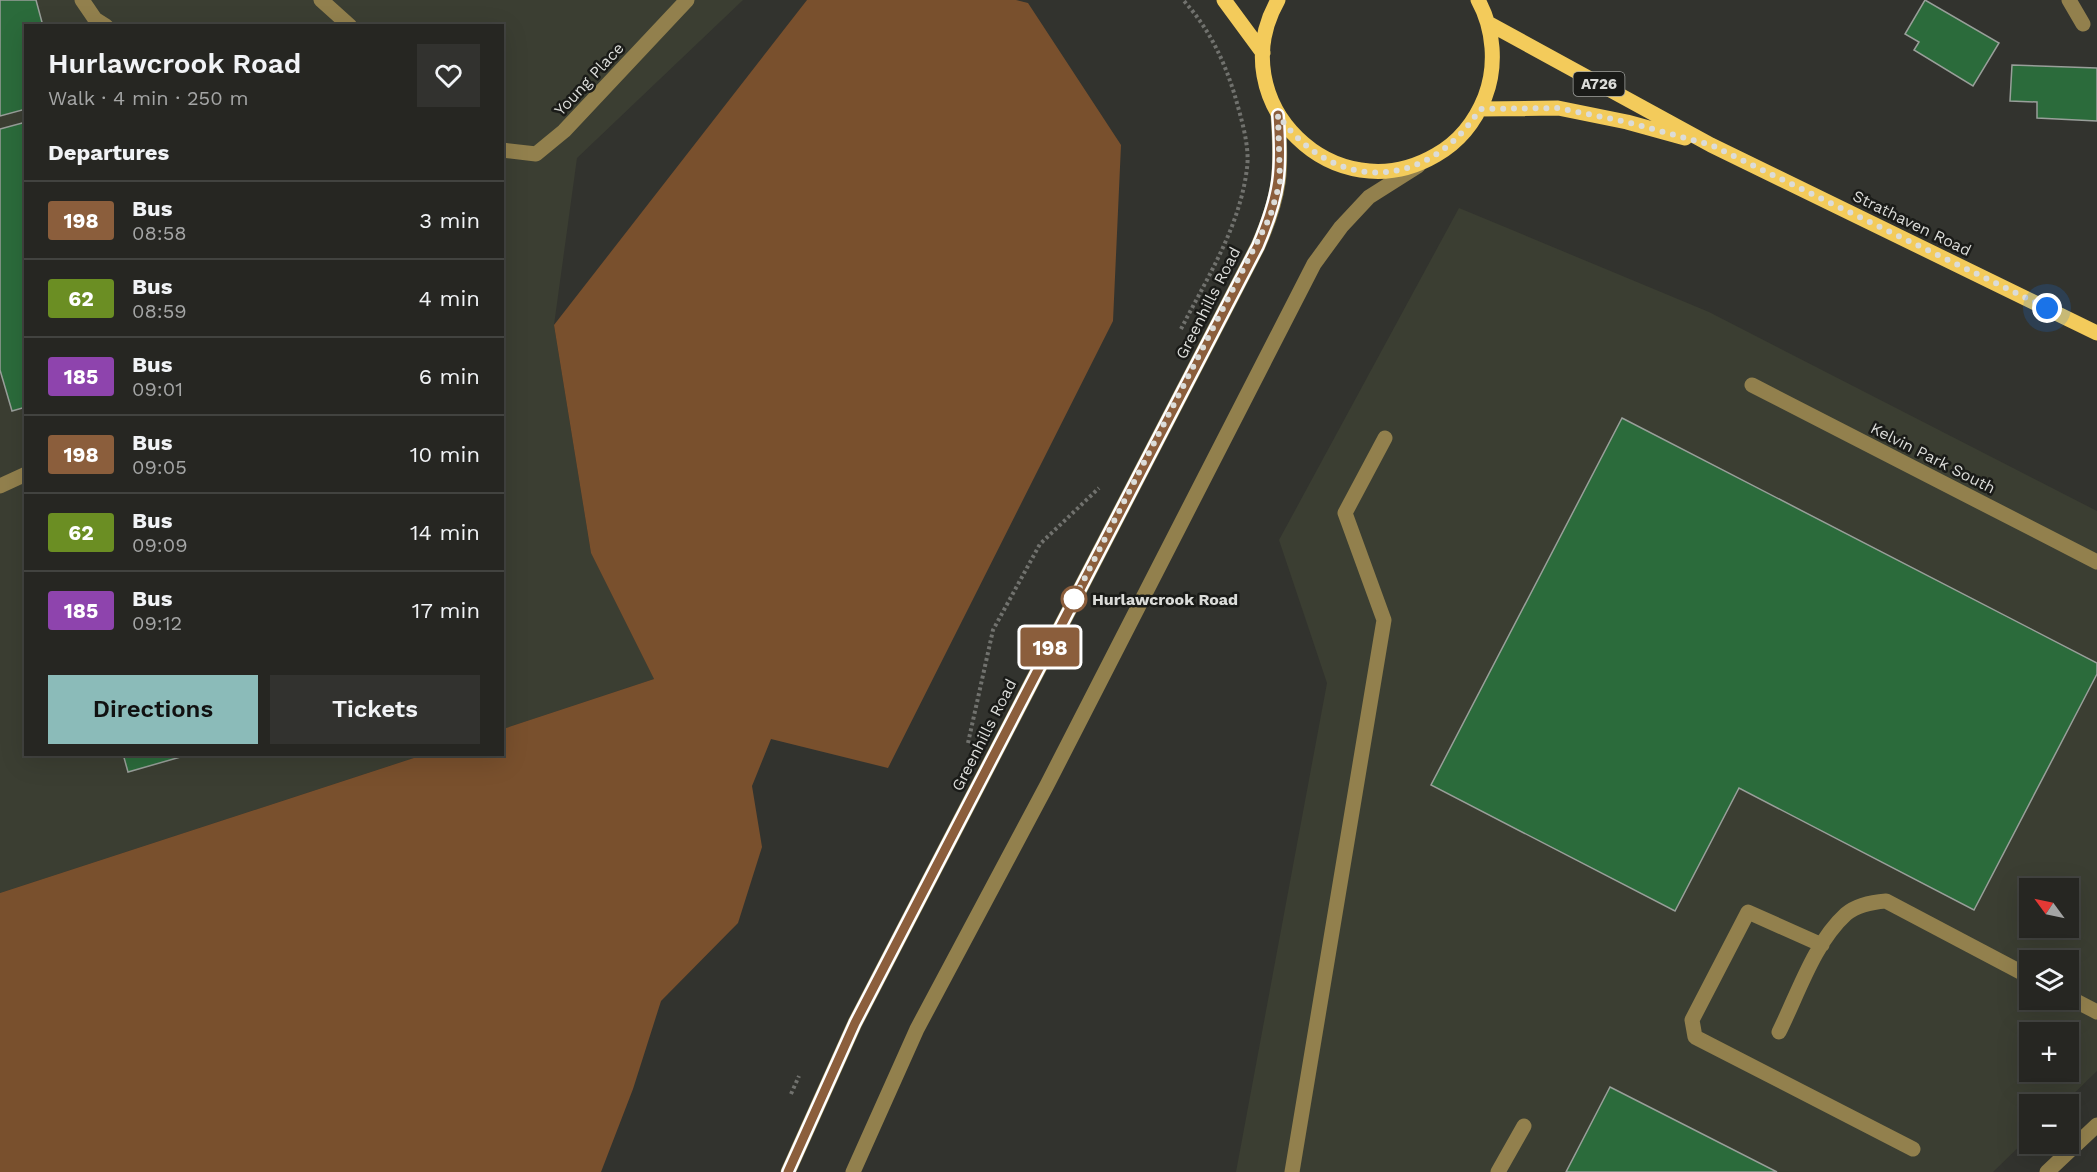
<!DOCTYPE html>
<meta charset="utf-8">
<style>
body{margin:0;font-family:"Work Sans",sans-serif;background:#32322f;color:#f1f3f6;height:100vh;display:flex;flex-direction:column;font-size:22px;white-space:nowrap}
*{box-sizing:border-box;margin:0}
p{font-size:20px;color:#a4a5a5}
.icon{flex:none;width:33px;height:33px;fill:none;stroke:currentColor;stroke-width:2;stroke-linecap:round;stroke-linejoin:round}
.map{position:relative;flex:1;overflow:hidden}
.side{position:absolute;left:24px;top:24px;width:480px;height:732px;display:flex;flex-direction:column;background:#262622;border-radius:0px;box-shadow:0 6px 24px #0002,0 0 0 2px #424340}
.side>*{flex:none}
.badge{padding:0 12px;border-radius:4px;font-size:21px;line-height:39px}
.needle{width:39px;rotate:303deg}
.buttons{position:absolute;left:2019px;top:878px;display:grid;gap:12px}
.buttons a{display:grid;place-items:center;width:60px;height:60px;border-radius:0px;background:#262622;box-shadow:0 6px 24px #0002,0 0 0 2px #424340;font-size:30px}
.you{position:absolute;width:30px;height:30px;margin:-15px;border:4px solid #fff;border-radius:50%;background:#1a73e8;box-shadow:0 0 0 9px #1a73e833}
.map>.badge{position:absolute;translate:-50% -50%;box-shadow:0 0 0 3px #fff}
h2{padding:0 24px;font-size:22px;line-height:54px}
.round{display:grid;place-items:center;flex:none;width:63px;height:63px;border-radius:0px;background:#32322f}
.headline{display:flex;align-items:center;justify-content:space-between;height:102px;padding:0 24px}
h1{font-size:28px;font-weight:600;line-height:45px}
.action{display:flex;gap:12px;margin-top:auto;padding:12px 24px}
.action a{flex:1;height:69px;border-radius:0px;background:#8bbbb9;color:#111;font-size:24px;font-weight:600;line-height:69px;text-align:center}
.action a+a{background:#32322f;color:#f1f3f6}
ul{padding:0;list-style:none}
li{display:flex;align-items:center;gap:18px;height:78px;padding:0 24px;border-top:2px solid #424340}
li div{flex:1}
li b{display:block;font-size:22px}
li em{font-style:normal}
li .badge{min-width:66px;font-weight:700;text-align:center}
.map>svg:first-child{display:block}
.built{fill:#3b3e32;fill-rule:evenodd}
.green{fill:#79502d}
.building{fill:#2b6b3b;stroke:#999f9a;stroke-width:1.5}
.lines{fill:none;stroke-linecap:round;stroke-linejoin:round}
.path{stroke:#71726e;stroke-width:4;stroke-dasharray:3 3;stroke-linecap:butt}
.minor{stroke:#92804d;stroke-width:15}
.major{stroke:#f3cb5b;stroke-width:15}
.line-casing{stroke:#fff;stroke-width:14}
.line{stroke:#8b5e3c;stroke-width:9}
.walk{stroke:#dbdcd9;stroke-width:6;stroke-dasharray:0 10.8}
.stop-dot{fill:#fff;stroke:#8b5e3c;stroke-width:3}
.labels{text-anchor:middle;dominant-baseline:central;stroke-width:5;stroke-linejoin:round;paint-order:stroke}
.shield{fill:#1a1b18;stroke:#a1a29f;stroke-width:1.5}
.shield-label{font-size:15px;font-weight:bold;fill:#dbdcd9}
.street-label{font-size:16px;fill:#dbdcd9;stroke:#1a1b18}
.stop-label{font-size:16px;font-weight:bold;fill:#dbdcd9;stroke:#1a1b18;text-anchor:start}
</style>
<div class="map">
<svg width="2097" height="1172" viewBox="0 0 2097 1172">
<rect width="100%" height="100%" fill="#32332e"/>
<!-- built -->
<path class="built" d="M0,0h743l-166,158 -23,167 37,228 63,126 -151,50 -1,-703h-476v728l397,1 -423,138z
M1459,208l250,104 388,199v560l-34,33h-33l-1,33 -36,35h-757l91,-489 -48,-143zM2030,888h38v39h-38zM2030,960h38v39h-38zM2030,1032h38v39h-38z"/>
<!-- green -->
<path class="green" d="M807,0h209l12,3 93,142 -8,176 -225,447 -117,-29 -19,47 10,61 -24,76 -77,78 -28,88 -32,83h-601v-279l423,-138 79,-1 1,-25 151,-50 -63,-126 -37,-228z"/>
<!-- building -->
<path class="building" d="M0,0h36l7,26h-17v83l-26,7z
M1925,0l74,43 -26,43 -59,-36 5,-8 -14,-8z
M2012,65l85,3v53l-60,-3v-16l-27,-1z
M26,122v285l-14,4 -12,-41v-241z
M1622,418l475,245v11l-123,236 -235,-122 -64,123 -244,-126z
M123,754h68l-63,18z
M1610,1087l167,85h-211z"/>
<g class="lines">
<!-- path -->
<path class="path" d="M1181,329c26,-51 59,-102 66,-161 3,-22 -6,-50 -12,-72 -11,-36 -26,-68 -52,-96
M968,743l25,-113 47,-86 59,-56
M791,1094l8,-18"/>
<!-- minor -->
<path class="minor" d="M82,0l13,19 11,7
M321,0l29,26
M2069,0l14,24
M502,150l34,4 28,-23 123,-131
M1752,385l345,177
M0,486l26,-12
M1822,945l-74,-33 -56,108 3,17 218,112
M2068,997l29,15
M1779,1032c19,-38 35,-89 67,-118 11,-9 27,-12 40,-13l144,76
M788,1172l67,-149 403,-777c23,-52 24,-75 20,-131
M853,1172l64,-143 130,-244 267,-521 27,-37 28,-30 49,-31
M1292,1172l92,-552 -39,-107 40,-75
M1498,1172l26,-46
M2047,1172l50,-47"/>
<!-- major -->
<path class="major" d="M1224,0l39,53
M1278,0c-58,102 57,214 158,155 23,-13 39,-33 49,-58 12,-31 9,-68 -7,-97
M1488,23l223,122 386,188
M1480,109l78,-1 69,14 58,16"/>
</g>
<g class="lines">
<!-- line casing -->
<g class="line-casing">
<path id="line" d="M788,1172l67,-149 403,-777c22,-52 24,-75 20,-131"/>
</g>
<!-- line -->
<use href="#line" class="line"/>
<!-- walk -->
<path class="walk" d="M1074,599l-2,4 198,-386 10,-35 -2,-67c57,80 150,75 202,-6l78,-1 69,14 84,23 336,163"/>
</g>
<!-- markers -->
<circle class="stop-dot" cx="1074" cy="599" r="12"/>
<g class="labels">
<!-- shield labels -->
<rect class="shield" x="1573.5" y="72" width="51" height="24" rx="4.5"/>
<g class="shield-label">
<text x="1599" y="84">A726</text>
</g>
<!-- street labels -->
<g class="street-label">
<text transform="translate(589 79) rotate(-47)">Young Place</text>
<text transform="translate(1912 223) rotate(26)">Strathaven Road</text>
<text transform="translate(1208 303) rotate(-63)">Greenhills Road</text>
<text transform="translate(1933 458) rotate(27)">Kelvin Park South</text>
<text transform="translate(984 735) rotate(-63)">Greenhills Road</text>
</g>
<!-- stop labels -->
<g class="stop-label">
<text x="1092" y="599">Hurlawcrook Road</text>
</g>
</g>
</svg>
<div class="buttons">
<a><svg class="needle" viewBox="-14 -14 28 28"><path d="M0-13l5 13h-10z" fill="#e53935"/><path d="M0 13l5-13h-10z" fill="#a4a5a5"/></svg></a>
<a><svg class="icon" aria-label="layers" viewBox="0 0 24 24"><path d="M12 4l9 5-9 5-9-5zM3 14l9 5 9-5"/></svg></a>
<a>+</a>
<a>−</a>
</div>
<div class="you" style="left:2047px;top:308px"></div>
<b class="badge" style="left:1050px;top:647px;background:#8b5e3c;color:#fff">198</b>
<section class="side">
<div class="headline"><div><h1>Hurlawcrook Road</h1><p>Walk · 4 min · 250 m</p></div><a class="round"><svg class="icon" aria-label="heart" viewBox="0 0 24 24"><path d="M12 20l-8-8c-3-5 5-10 8-4 3-6 11-1 8 4z"/></svg></a></div>
<h2>Departures</h2>
<ul>
<li><span class="badge" style="background:#8b5e3c;color:#fff">198</span><div><b>Bus</b><p>08:58</p></div><em>3 min</em></li>
<li><span class="badge" style="background:#6b8e23;color:#fff">62</span><div><b>Bus</b><p>08:59</p></div><em>4 min</em></li>
<li><span class="badge" style="background:#8e44ad;color:#fff">185</span><div><b>Bus</b><p>09:01</p></div><em>6 min</em></li>
<li><span class="badge" style="background:#8b5e3c;color:#fff">198</span><div><b>Bus</b><p>09:05</p></div><em>10 min</em></li>
<li><span class="badge" style="background:#6b8e23;color:#fff">62</span><div><b>Bus</b><p>09:09</p></div><em>14 min</em></li>
<li><span class="badge" style="background:#8e44ad;color:#fff">185</span><div><b>Bus</b><p>09:12</p></div><em>17 min</em></li>
</ul>
<div class="action"><a>Directions</a><a>Tickets</a></div>
</section>
</div>
